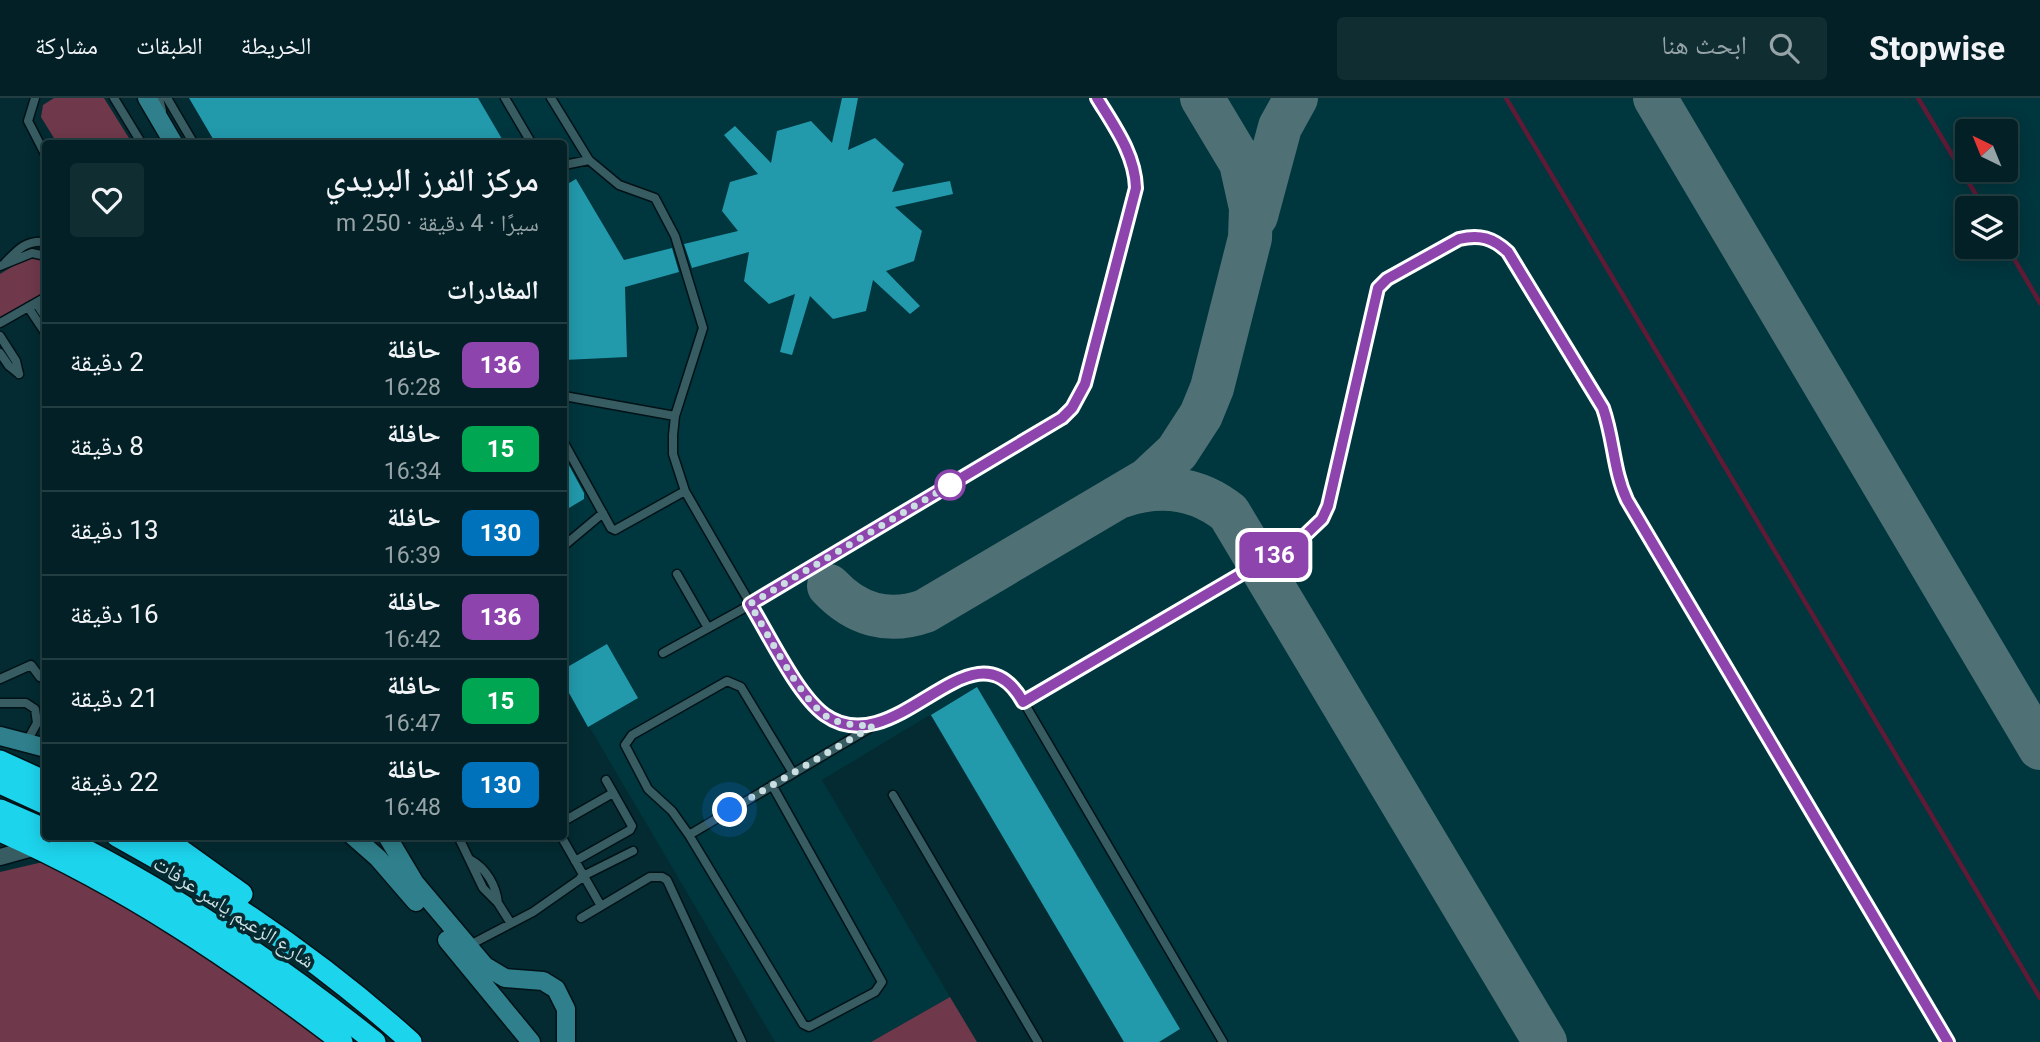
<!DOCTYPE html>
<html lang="ar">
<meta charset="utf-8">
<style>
body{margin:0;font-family:Roboto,"Noto Naskh Arabic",sans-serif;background:#102d32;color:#f1f3f6;direction:rtl;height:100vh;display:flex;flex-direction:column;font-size:26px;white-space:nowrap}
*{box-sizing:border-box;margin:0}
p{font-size:23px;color:#96a3a7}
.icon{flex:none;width:38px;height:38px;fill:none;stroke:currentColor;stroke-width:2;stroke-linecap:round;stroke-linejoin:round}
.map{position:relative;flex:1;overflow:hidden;direction:ltr}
.panel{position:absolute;left:42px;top:42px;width:525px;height:700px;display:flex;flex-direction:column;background:#022025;border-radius:7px;box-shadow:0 4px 18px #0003,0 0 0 2px #233e42;direction:rtl}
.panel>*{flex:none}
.badge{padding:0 14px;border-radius:10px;font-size:24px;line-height:46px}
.needle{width:46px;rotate:317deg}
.fabs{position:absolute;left:1955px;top:21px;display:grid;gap:14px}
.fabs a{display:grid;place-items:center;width:63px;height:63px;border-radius:7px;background:#022025;box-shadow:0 4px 18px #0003,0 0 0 2px #233e42;font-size:35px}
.you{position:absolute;width:35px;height:35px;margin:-18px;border:5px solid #fff;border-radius:50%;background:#1a73e8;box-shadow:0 0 0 10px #1a73e833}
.map>.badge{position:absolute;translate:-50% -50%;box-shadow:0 0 0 4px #fff}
h2{padding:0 28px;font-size:26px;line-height:63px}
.round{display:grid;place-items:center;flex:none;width:74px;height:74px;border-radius:7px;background:#102d32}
.summary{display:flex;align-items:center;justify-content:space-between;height:119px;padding:0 28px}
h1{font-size:33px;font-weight:600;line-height:52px}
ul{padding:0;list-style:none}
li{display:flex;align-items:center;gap:21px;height:84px;padding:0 28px;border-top:2px solid #233e42}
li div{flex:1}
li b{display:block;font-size:26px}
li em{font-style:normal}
li .badge{min-width:77px;font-weight:700;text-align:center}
header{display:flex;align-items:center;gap:42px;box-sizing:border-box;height:98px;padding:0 35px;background:#022025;border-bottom:2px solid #233e42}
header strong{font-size:33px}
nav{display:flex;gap:38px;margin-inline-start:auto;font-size:24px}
.search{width:490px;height:63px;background:#102d32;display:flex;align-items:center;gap:18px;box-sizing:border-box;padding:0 24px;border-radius:7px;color:#96a3a7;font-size:26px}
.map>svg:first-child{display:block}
.built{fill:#00363e;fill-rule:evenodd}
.green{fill:#6f394b}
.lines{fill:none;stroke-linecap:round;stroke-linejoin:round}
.stream{stroke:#5f1b36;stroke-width:4.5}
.taxiway{stroke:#4f7074;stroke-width:44}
.building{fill:#229aac}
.lane-casing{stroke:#001217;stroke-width:11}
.street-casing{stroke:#001217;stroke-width:19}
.secondary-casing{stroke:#001217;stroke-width:21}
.highway-casing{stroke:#001217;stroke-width:24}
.lane{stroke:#375c62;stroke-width:8}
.street{stroke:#375c62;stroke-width:16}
.secondary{stroke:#2f808c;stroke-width:18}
.highway{stroke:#1dd4ed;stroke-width:21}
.line-casing{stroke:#fff;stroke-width:16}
.line{stroke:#8e44ad;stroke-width:10}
.walk{stroke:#cbdfe3;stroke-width:7;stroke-dasharray:0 12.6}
.stop-dot{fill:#fff;stroke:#8e44ad;stroke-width:3.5}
.labels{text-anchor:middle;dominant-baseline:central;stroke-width:7;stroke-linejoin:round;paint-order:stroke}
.street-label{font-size:21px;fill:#cbdfe3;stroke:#032b31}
</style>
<header>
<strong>Stopwise</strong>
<div class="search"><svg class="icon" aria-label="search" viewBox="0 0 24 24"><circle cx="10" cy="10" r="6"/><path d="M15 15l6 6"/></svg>ابحث هنا</div>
<nav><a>الخريطة</a><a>الطبقات</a><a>مشاركة</a></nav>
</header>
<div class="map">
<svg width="2040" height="944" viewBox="0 0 2040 944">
<rect width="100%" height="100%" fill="#032b31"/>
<!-- built -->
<path class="built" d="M189,0h1851v944h-916l-194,-327 -108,65 128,217 -79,45h-96l-211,-358v-540l-348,-1zM1967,33h39v39h-39zM1967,110h39v39h-39z"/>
<!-- green -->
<path class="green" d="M54,0h50l28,45h-75l-16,-26 2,-12z
M33,156l12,1v38l-45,27v-46z
M73,757l185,114 95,73h-353v-170z
M950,899l27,45h-106z"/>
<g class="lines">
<!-- stream -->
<path class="stream" d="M1506,0l534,900
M1918,0l66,110
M2006,147l34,58"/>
<!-- taxiway -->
<path class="taxiway" d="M1655,0l385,650
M1256,118l24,-89 16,-29
M1122,398c38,-13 76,-8 107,17l316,529
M829,488c27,29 59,38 96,25l222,-131 30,-28 24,-37 11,-27 38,-150 1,-30 -10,-45 -39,-65"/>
</g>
<!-- building -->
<path class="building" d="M189,0h289l27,46h-289z
M842,0h16l-10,52 27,-12 29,26 -12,28 58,-11 3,13 -58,13 27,24 -8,30 -28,10 34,35 -10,8 -37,-34 -7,31 -33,8 -23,-23 -18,59 -12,-3 15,-58 -26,10 -25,-23 5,-29 -57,16 -8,-24 54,-13 -16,-20 8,-29 28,-8 -34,-39 11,-9 36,37 6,-32 34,-10 21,22z
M576,81l48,81 48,-12 7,24 -54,15 2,70 -63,3v-174z
M564,358l20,37v6l-20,12z
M607,546l31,54 -50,29 -24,-43v-15z
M977,589l203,342 -21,13h-35l-193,-327z"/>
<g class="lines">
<!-- lane casing -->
<g class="lane-casing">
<path id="lane" d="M35,0l-7,23 18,35
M114,0l28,46
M159,0l3,13 -2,4
M167,0l27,46
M505,0l27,46
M551,0l38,62 30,25 36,13 20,38 28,92 -28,88 -2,19v19l12,37c31,54 62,108 95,162 13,21 25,50 47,64 73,44 126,-85 189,-28l207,353
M564,67l25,-5
M5,165c13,-14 21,-23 41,-21
M0,168l32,-13 14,3
M36,205l10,15
M28,209l18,27
M0,225l46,-26
M0,238l16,25 3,13
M0,255l9,13 10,8
M564,298l111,20
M564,345l47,85 4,2 70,-39
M566,446l37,-31
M677,476l31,54
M663,555l87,-48 312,-187 17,-22 6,-12 51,-196c-2,-34 -22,-62 -39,-90
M0,581l31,-14 9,12 6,3
M1023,604l290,-171 9,-12 5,-13 51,-218 9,-9 72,-40c21,-5 34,-1 49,13l95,156c11,31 10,62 24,92l321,542
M0,605h26l9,6 2,14 -11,20
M772,687l110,197 -7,10 -66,35 -6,-3 -114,-189 -17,-24 -24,-22 -23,-44 7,-10 95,-54 14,6 52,86
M893,697l145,247
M564,723l49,-28
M689,737l184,-109
M458,738l25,52 15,15 12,19
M561,738l40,70
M471,762c16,9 25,26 27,43
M575,763l55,-31 2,-4 -26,-46
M581,779l52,-26
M581,820l69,-41h12l5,3 75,162
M466,849l67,-35 50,-35"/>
</g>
<!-- street casing -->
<g class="street-casing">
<path id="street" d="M0,759l36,-10"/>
</g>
<!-- secondary casing -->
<g class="secondary-casing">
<path id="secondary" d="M147,0l27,46
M0,638l46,12
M353,738l25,22 38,44
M387,738l28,47 70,83 20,12 38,3 13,8 10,20v33
M447,842l84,102"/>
</g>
<!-- highway casing -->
<g class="highway-casing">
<path id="highway" d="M0,663l46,21
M0,685l46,21
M0,712l46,20
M0,733c123,54 235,129 342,211
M58,738c114,56 218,127 317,206
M117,738c106,58 204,125 294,206
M155,738l27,15 60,43"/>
</g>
<!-- lane -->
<use href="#lane" class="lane"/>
<!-- street -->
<use href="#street" class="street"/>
<!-- secondary -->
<use href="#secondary" class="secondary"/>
<!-- highway -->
<use href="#highway" class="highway"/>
</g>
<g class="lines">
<!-- line casing -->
<g class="line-casing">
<path id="line" d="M1097,0c17,28 38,56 39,90l-51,196 -13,24 -10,10 -312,186c19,31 48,92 75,111 72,51 148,-102 198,-13l278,-163 21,-20 6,-13 50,-218 9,-9 72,-40c21,-5 34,-1 49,13l95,156c11,31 10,62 24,92l321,542"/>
</g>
<!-- line -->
<use href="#line" class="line"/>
<!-- walk -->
<path class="walk" d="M730,712l143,-84c-17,-1 -33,-1 -47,-10 -27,-19 -58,-82 -76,-112l203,-121 -3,2"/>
</g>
<!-- markers -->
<circle class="stop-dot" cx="950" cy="387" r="14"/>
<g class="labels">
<!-- street labels -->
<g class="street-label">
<text transform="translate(234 814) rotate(33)">شارع الزعيم ياسر عرفات</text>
</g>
</g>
</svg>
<div class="fabs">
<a><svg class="needle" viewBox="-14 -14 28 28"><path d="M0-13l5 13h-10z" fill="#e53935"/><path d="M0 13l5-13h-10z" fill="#96a3a7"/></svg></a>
<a><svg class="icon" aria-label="layers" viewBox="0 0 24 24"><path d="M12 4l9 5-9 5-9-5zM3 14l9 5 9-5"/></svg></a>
</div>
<div class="you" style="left:730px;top:712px"></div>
<b class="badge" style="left:1274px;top:457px;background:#8e44ad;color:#fff">136</b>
<section class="panel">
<div class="summary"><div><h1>مركز الفرز البريدي</h1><p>سيرًا · 4 دقيقة · 250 m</p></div><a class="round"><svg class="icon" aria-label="heart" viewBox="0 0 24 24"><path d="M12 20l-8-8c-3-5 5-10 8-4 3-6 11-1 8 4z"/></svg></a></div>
<h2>المغادرات</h2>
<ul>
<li><span class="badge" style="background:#8e44ad;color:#fff">136</span><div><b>حافلة</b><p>16:28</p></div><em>2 دقيقة</em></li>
<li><span class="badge" style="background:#00a651;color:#fff">15</span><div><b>حافلة</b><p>16:34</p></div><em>8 دقيقة</em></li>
<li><span class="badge" style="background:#0072bc;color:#fff">130</span><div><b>حافلة</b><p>16:39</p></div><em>13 دقيقة</em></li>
<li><span class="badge" style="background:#8e44ad;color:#fff">136</span><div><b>حافلة</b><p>16:42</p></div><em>16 دقيقة</em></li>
<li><span class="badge" style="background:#00a651;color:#fff">15</span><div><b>حافلة</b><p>16:47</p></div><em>21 دقيقة</em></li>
<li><span class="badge" style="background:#0072bc;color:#fff">130</span><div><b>حافلة</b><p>16:48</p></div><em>22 دقيقة</em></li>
</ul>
</section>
</div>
